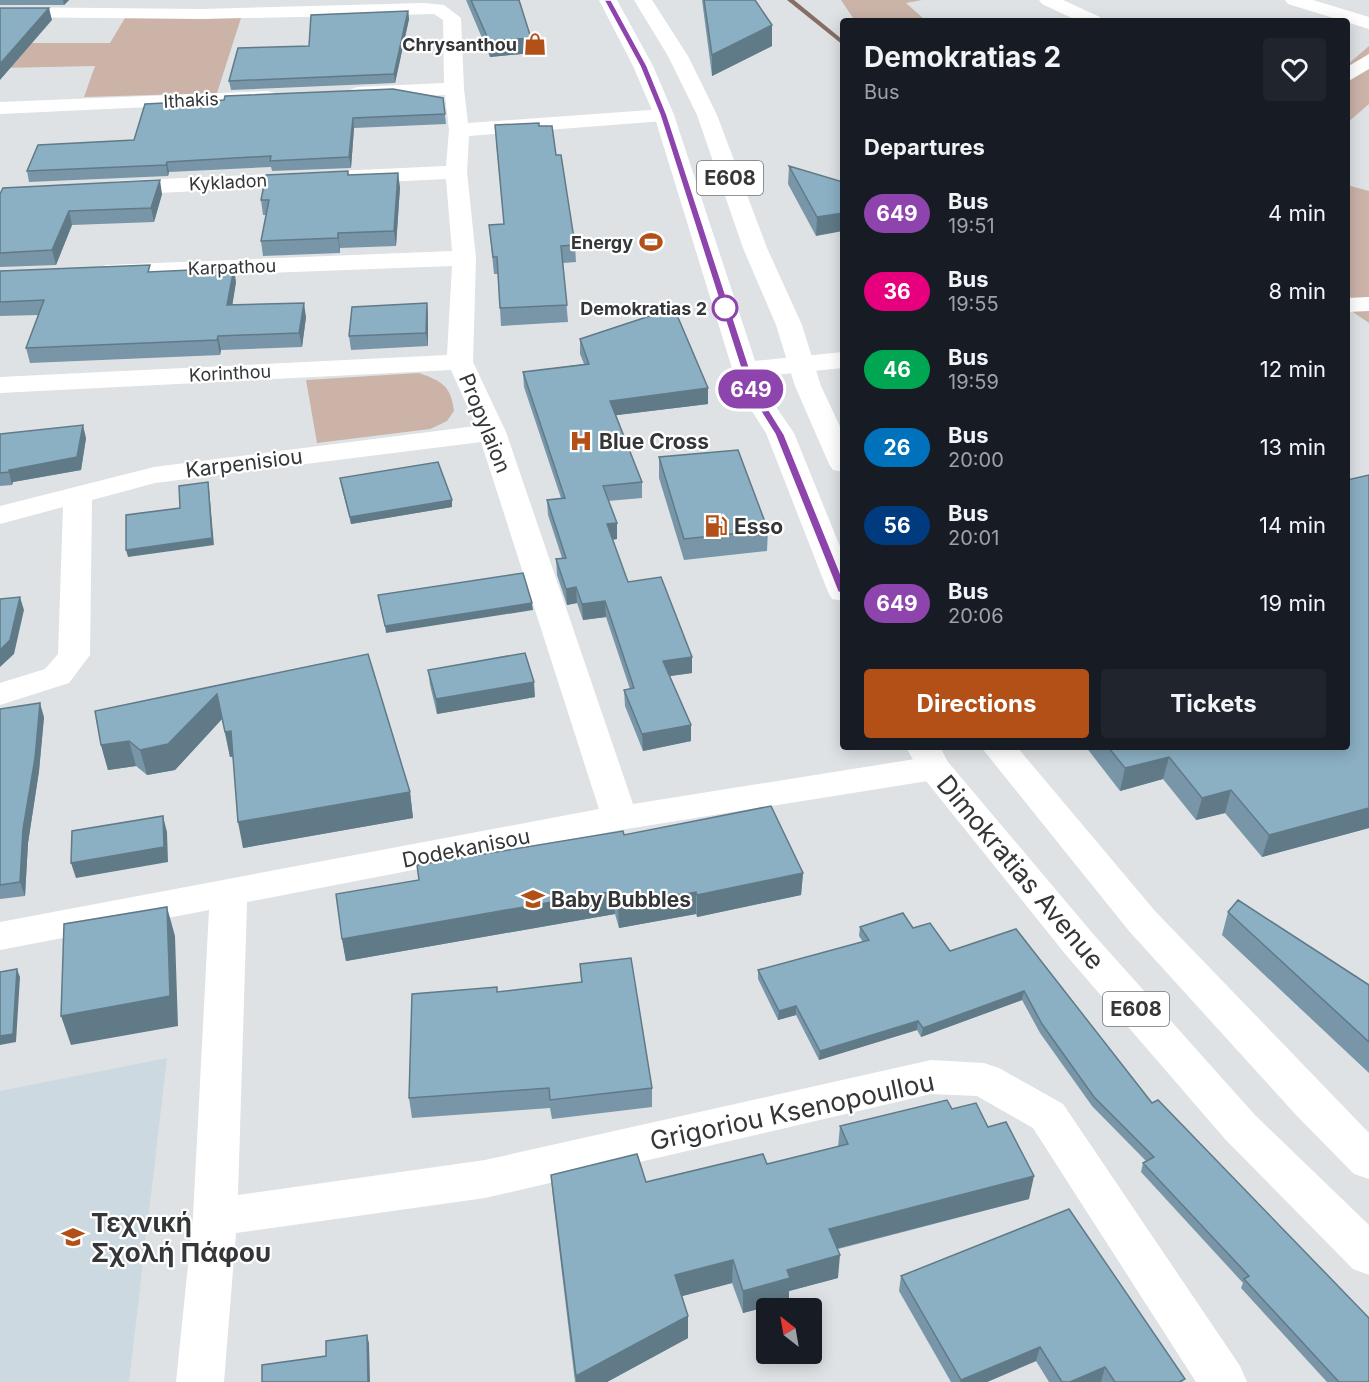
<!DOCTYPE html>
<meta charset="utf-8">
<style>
body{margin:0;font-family:Inter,sans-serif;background:#20242c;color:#f1f3f6;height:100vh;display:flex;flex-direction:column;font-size:22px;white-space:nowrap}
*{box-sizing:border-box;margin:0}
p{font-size:20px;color:#9ea1a6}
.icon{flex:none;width:33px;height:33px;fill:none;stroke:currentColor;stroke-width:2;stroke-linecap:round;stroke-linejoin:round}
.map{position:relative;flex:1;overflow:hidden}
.drawer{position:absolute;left:840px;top:18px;width:510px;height:732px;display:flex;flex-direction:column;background:#171b24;border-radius:6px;box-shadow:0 3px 15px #0003}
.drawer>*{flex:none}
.badge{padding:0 12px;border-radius:20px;font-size:21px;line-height:39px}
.needle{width:39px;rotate:329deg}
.tools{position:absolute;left:756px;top:1298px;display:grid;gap:12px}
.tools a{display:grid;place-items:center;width:66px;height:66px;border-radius:6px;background:#171b24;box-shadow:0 3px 15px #0003;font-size:30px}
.map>.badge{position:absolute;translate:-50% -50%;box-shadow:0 0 0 3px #fff}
h2{padding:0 24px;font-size:22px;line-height:54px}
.round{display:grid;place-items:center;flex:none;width:63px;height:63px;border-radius:6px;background:#20242c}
.overview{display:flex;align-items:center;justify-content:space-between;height:102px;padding:0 24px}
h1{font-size:28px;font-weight:700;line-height:45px}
.action{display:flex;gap:12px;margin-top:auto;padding:12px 24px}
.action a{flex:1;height:69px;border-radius:6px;background:#b35017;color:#fff;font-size:24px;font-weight:700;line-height:69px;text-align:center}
.action a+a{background:#20242c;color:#f1f3f6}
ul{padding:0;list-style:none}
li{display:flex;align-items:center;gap:18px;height:78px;padding:0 24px}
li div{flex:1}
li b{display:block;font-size:22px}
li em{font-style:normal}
li .badge{min-width:66px;font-weight:700;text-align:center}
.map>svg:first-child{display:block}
.built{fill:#cdd9e0}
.green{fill:#cbb3a8}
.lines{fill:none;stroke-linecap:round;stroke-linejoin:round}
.stream{fill:#856e63;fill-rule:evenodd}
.minor{fill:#fff;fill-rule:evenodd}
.highway{fill:#fff;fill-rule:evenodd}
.wall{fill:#7896a8}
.shaded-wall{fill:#617a88}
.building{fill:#8bafc3;stroke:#617a88;stroke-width:1.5}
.line{fill:#8e44ad;stroke:#fff;stroke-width:1.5}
.stop-dot{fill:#fff;stroke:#8e44ad;stroke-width:3}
.labels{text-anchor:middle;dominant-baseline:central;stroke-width:4.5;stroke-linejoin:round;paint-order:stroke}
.far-poi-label{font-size:18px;font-weight:bold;fill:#343637;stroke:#fff;text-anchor:end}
.far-street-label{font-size:18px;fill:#343637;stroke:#fff}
.far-stop-label{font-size:18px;font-weight:bold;fill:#343637;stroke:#fff;text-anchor:end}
.shield{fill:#fff;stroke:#717273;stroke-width:1.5}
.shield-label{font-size:20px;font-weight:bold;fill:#343637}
.street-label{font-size:21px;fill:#343637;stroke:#fff}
.poi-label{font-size:21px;font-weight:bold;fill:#343637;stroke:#fff;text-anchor:start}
.near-street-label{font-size:26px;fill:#343637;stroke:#fff}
.near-poi-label{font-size:26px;font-weight:bold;fill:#343637;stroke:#fff;text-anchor:start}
</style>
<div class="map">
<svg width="1369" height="1382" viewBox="0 0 1369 1382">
<rect width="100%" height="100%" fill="#dee2e5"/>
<!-- built -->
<path class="built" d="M167,1058l-38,324h-129v-291z"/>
<!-- green -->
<path class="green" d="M841,0h81l-16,3 18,16 -69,2z
M125,18h116l-24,75 -133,4 11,-31 -95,2v-25h110z
M1369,46v58l-22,19v-58z
M1347,185l22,6v132l-22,-15z
M419,373c22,8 32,12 35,38l-7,10 -17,8 -113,14 -11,-63z"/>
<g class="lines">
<!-- stream -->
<path class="stream" d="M787,0h7l49,40v5z"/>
<!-- minor -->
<path class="minor" d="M1039,0h24l37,17 2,4h-24l-36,-17z
M1285,0h28l56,17v12l-81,-25z
M424,3l20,2 17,13 3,71 4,34 196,-14 7,2 3,4 -3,4 -7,2 -195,15 -2,36 9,86 -3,104 33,70 127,372 301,-48 12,4 5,8 -5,8 -12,4 -314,50 -373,72 -9,293 247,-35 446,-100 53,3 15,5 64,36 177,262 7,16h-51l-163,-254 -56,-32 -46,-2 -446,104 -249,35 -12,149h-48l17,-165 16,-307 -209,40v-28l599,-113 -118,-367 -326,41 -63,17 -2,155 -21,28 -69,22v-22l45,-14 13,-15 5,-147 -63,17v-18l154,-39 322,-41 -25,-56 -451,23v-16l447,-22 5,-89 -345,13 -8,-2 -4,-5 4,-5 8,-2 345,-14 -6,-72 -330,16 -8,-2 -3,-5 3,-5 8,-2 330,-15 3,-36 -4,-35 -87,4 -7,-2 -3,-4 3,-4 7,-2 86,-4 -1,-63 -9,-6 -232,5 -202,-2v-10l202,2z
M1369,54v15l-22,13v-15z
M268,91l7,2 3,4 -3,4 -275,13v-12z
M1369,297v14l-22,1v-14z
M843,352v16l-99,10 -9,-2 -4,-6 4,-6 9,-2z"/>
<!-- highway -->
<path class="highway" d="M599,0h18l36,66 21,49 91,276 29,42 49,121v47l-11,-2 -4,-7 -62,-159 -27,-42 -85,-276 -21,-49z
M634,0h18l36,56 29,59 50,133 35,77 19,61 22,47v39l-10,-2 -4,-6 -34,-78 -19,-61 -33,-77 -46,-133 -29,-59z
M906,747h34l8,15 146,173 161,180 114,110v50l-16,-6 -128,-130 -159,-184 -144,-179z
M981,747h36l138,164 214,222v46l-15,-5 -57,-58 -168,-185z"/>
</g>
<!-- wall -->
<path class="wall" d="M0,0h69l-5,5h-64z
M466,0h53l12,38 1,15 -42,4z
M702,0h53l17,46 -60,30z
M408,11l1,8 -14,64 -164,7 -2,-9 80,-35z
M443,98l3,26 -92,4 -3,40 -79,3 -1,-4 -102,5 -1,4 -139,6 -2,-11 107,-31z
M539,126l17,29 19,90 1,17 -13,1 5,59 -67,4 -3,-52h-4l-5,-49 15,-1 -8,-83z
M789,166l54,16 -27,54 -28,-52z
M349,175l51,12 -4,59 -56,2v5l-77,3 -2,-15 5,-26h-3l-2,-15z
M0,194h162l-8,28 -82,3 -16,40 -56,2z
M0,271l152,1 84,10 -4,23 74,12 -4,30 -81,3 -1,5 -190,8 -4,-15 13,-33 -39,1z
M427,303l1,13v30l-77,4 -2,-14z
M580,339l128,49v16l-92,11 26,67v16l-34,3 9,22v16l-5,1 16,42 64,91 -22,3 21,65 -48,10 -18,-45 -1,-16 6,-1 -24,-72 -23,3 -6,-17 -10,2 -10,-30 -1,-16 6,-1 -14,-43 -1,-15 14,-2 -37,-111 -1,-15 61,-8 -4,-10z
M0,434l86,4 -5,32 -68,12 -1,3 -12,1z
M659,457l109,73 -1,21 -83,9 -25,-82z
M340,478l112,22v7l-101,17 -10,-39z
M368,654l42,138 3,26 -170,30 -10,-91h-3l-8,-38 -47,51 -28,5 -11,-9 -28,4 -7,-25z
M428,670l107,27 -98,17 -7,-29z
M0,709l44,8 -5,54 -11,72 -3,53 -25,3z
M1086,747h261l22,81 -107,29 -37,-44 -29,7 -33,-41 -43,12z
M624,835l179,38 -2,22 -104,22 -1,-3 -77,14 -4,-14 -269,47 -4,-22 77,-59 -2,-15z
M1228,912l141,73v88l-147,-138z
M860,927l53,1 37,23 66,-22 353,453h-42l-86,-94 2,-5 -102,-111 2,-9 3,-2 -54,-55 -52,-73 -18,-33 -101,37 -4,-7 -98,30 -23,-45 -18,5 -20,-41v-9l105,-28 -4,-6z
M580,964l72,124v19l-100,12 -2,-11 -138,10 -3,-20 88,-106 84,-10z
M952,1109l36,18 41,72 -191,50v29l-49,13v10l-46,12 -11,-30 -50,13 6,20v22l-81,44h-32l-22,-184 -2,-23 95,7 121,-18 71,-17 2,-21z
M901,1276l283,106h-135l-13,-21 -49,21h-36l-52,-91z"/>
<!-- shaded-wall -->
<path class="shaded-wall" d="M63,0h6l-5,5z
M49,8l3,12 -52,60v-16z
M408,11l1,8 -14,64 -1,-9z
M772,25v21l-60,30v-21z
M531,38l1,15 -42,4 -1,-16z
M353,118l1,10 -3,40 -2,-11z
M167,162l2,10 -1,4 -2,-11z
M398,173l2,14 -4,59 -2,-15z
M160,180l2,14 -8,28 -3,-14z
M69,211l3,14 -16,40 -4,-15z
M843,213v18l-27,5 1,-19z
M338,233l2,15v5l-2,-15z
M234,268l2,14 -6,38 -3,-15z
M304,303l2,14 -4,30 -3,-14z
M427,303l1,13v30l-2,-13z
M218,336l3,14 -1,5 -3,-15z
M708,388v16l-98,12v-15z
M83,425l3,13 -5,32 -68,12 -1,3 -3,-13v-2z
M208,482l1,7 5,56 -86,12 -2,-7 86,-12z
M452,500v7l-101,17 -1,-7z
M617,523v16l-10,1v-16z
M576,587l1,16 -10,2 -1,-16z
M20,597l4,13 -10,44 -14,13v-17z
M605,601l1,16 -23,3 -1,-16z
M532,603l1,7 -147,23 -1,-7z
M692,657v16l-29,4v-16z
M534,682l1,15 -98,17 -1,-15z
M217,694l5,25 -47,51 -28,5 -7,-25z
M40,703l4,14 -5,54 -11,72 -3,53 -5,-14 3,-53z
M691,725v16l-48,10 -1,-17z
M231,731l5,25 -6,1 -5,-25z
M129,741l7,25 -28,4 -7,-25z
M1169,757l-6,22 -43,12 5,-23z
M1231,790l-6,23 -29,7 6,-22z
M410,792l3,26 -170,30 -5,-26z
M1369,808v20l-107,29 7,-22z
M163,816l4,16 1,30 -92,16 -5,-15z
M803,873l-2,22 -104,22v-22z
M614,891l1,23 -269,47 -4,-22z
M696,892v22l-77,14 -1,-22z
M167,907l8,29 3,90 -107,19 -10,-29z
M17,969l3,8 -4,65 -16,3v-9z
M1024,991l-2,9 -101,37 2,-9z
M796,1006v9l-18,5 1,-9z
M918,1021l-1,9 -98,30 1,-9z
M1034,1176l-5,23 -202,52 2,-22z
M840,1255l-2,23 -49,13v10l-46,12v-22l44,-21z
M733,1260l-1,23 -57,15v-23z
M688,1316v22l-81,44h-31v-6z
M367,1335l2,8 1,39h-2z
M1040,1347l-4,14 -49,21h-27l1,-2z
M1105,1367l-4,15h-31z"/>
<!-- building -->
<path class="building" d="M471,0h48l12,38 -42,3z
M704,0h51l17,25 -60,30z
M0,8h49l-49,56z
M408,11l-14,63 -165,7 9,-33 71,-2 2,-31z
M393,89l50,9 2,16 -92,4 -4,39 -79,4 1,-5 -104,6 -1,3 -139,6 11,-26 96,-5 11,-36 79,-4 1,-4z
M539,123v3h13l4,29h5l14,90 -14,1 6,59 -67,3 -3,-51h-4l-4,-32 15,-1 -9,-99z
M789,166l54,16v31l-26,4z
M348,171v4l50,-2 -4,58 -56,2v5l-77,3 8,-41h-8l5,-25z
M160,180l-9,28 -82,3 -17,39 -52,3v-59l3,-6z
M150,265l-2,7 86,-4 -7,37 77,-2 -5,30 -81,3 -1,4 -191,8 18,-48 -44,2v-31z
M427,303l-1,30 -77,3 3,-29z
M674,308l34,80 -98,13 32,81 -39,4 14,37 -10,1 21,58 33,-5 31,80 -29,4 28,64 -49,9 -18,-44 10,-2 -29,-87 -23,3 -6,-17 -10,2 -10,-30 10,-1 -19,-58 18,-2 -42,-126 66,-8 -9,-25z
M83,425l-6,32 -68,13v2l-9,1v-39z
M738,450l30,80 -84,9 -25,-82z
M438,462l14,38 -102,17 -10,-39z
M1369,475v333l-100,27 -38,-45 -29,8 -33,-41 -44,11 -17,-21h239v-267z
M208,482l4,56 -86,12v-35l54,-7 -1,-22z
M523,573l9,30 -147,23 -7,-31z
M20,597l-10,43 -10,10v-51z
M525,653l9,29 -98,17 -8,-29z
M368,654l42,138 -172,30 -7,-91 -6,1 -8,-38 -49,50 -28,6 -11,-9 -28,4 -6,-34z
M40,703l-5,55 -12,71 -3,53 -20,3v-176z
M771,806l32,67 -106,22 -1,-3 -78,14 -4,-15 -272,48 -6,-45 83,-14 -2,-15 206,-34 1,4z
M163,816l1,31 -93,16 1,-32z
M1238,900l131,85v57l-141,-130z
M167,907l3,89 -109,20 3,-92z
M903,913l10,15 17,-5 20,28 66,-22 136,174 6,-3 211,218v64h-30l-95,-103 5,-3 -106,-113 11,-6 -60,-60 -52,-73 -18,-33 -101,37 -5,-7 -98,30 -24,-45 -17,5 -21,-41 111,-30 -9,-13z
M631,958l21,130 -102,12 -1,-12 -140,10 3,-104 85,-7v5l85,-10 -2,-18z
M17,969l-4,65 -13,2v-64z
M947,1100l5,9 24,-6 12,24 18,-5 28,54 -205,53 11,26 -53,15 3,8 -47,13 -10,-31 -58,15 13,41 -112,60 -25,-201 86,-21 9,28 117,-28 4,10 81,-20 -8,-18z
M1069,1209l116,170 -6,3h-64l-10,-15 -35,15h-8l-22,-35 -79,33 -60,-104z
M367,1335l1,47h-106v-17l64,-9v-15z"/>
<!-- line -->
<path class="line" d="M604,0h7l36,66 20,49 90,276 27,43 64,158 -1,3 -9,-3 -63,-158 -27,-43 -88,-276 -20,-49z"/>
<!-- icons -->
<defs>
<g id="shop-bare" transform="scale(1.8)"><path d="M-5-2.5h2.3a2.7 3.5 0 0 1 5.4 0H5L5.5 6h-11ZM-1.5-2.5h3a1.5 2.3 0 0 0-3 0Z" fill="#b35017" stroke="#fff" stroke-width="2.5" paint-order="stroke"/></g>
<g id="stadium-bare" transform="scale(1.8)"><path d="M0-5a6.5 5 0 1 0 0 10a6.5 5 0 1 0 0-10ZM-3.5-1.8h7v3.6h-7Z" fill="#b35017" stroke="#fff" stroke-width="2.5" paint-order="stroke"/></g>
<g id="hospital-bare" transform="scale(1.8)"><path d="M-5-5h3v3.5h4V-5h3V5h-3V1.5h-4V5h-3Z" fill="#b35017" stroke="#fff" stroke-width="2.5" paint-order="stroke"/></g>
<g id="fuel-bare" transform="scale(1.8)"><path d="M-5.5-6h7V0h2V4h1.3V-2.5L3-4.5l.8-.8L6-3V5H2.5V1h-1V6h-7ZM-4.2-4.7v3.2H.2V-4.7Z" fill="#b35017" stroke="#fff" stroke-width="2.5" paint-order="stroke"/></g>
<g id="school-bare" transform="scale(1.8)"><path d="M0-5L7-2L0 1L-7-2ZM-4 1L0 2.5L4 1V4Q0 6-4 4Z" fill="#b35017" stroke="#fff" stroke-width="2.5" paint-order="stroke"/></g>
</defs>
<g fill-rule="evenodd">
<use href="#shop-bare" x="535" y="44"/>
<use href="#stadium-bare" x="651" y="242"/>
<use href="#hospital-bare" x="581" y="441"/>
<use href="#fuel-bare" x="716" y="526"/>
<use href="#school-bare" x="533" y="899"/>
<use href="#school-bare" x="73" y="1237"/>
</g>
<!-- markers -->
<circle class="stop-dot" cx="725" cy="308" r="12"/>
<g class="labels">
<!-- far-poi labels -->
<g class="far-poi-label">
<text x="517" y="44">Chrysanthou</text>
<text x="633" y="242">Energy</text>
</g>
<!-- far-street labels -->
<g class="far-street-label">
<text transform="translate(191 100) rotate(-3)">Ithakis</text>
<text transform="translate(228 182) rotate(-3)">Kykladon</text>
<text transform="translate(232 267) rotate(-2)">Karpathou</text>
<text transform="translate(230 373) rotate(-3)">Korinthou</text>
</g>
<!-- far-stop labels -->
<g class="far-stop-label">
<text x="707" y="308">Demokratias 2</text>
</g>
<!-- shield labels -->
<g class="shield">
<rect x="697" y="161" width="66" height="34" rx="4.5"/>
<rect x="1103" y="992" width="66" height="34" rx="4.5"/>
</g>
<g class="shield-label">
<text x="730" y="178">E608</text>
<text x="1136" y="1009">E608</text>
</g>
<!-- street labels -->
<g class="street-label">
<text transform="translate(485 423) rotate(68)">Propylaion</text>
<text transform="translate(244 463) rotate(-7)">Karpenisiou</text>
<text transform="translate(466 848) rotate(-11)">Dodekanisou</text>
</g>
<!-- poi labels -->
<g class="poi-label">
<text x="599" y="441">Blue Cross</text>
<text x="734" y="526">Esso</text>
<text x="551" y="899">Baby Bubbles</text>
</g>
<!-- near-street labels -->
<g class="near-street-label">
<text transform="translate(1021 872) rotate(50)">Dimokratias Avenue</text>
<text transform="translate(792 1111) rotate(-12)">Grigoriou Ksenopoullou</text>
</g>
<!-- near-poi labels -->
<g class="near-poi-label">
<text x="91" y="1222">Τεχνική<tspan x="91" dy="30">Σχολή Πάφου</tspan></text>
</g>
</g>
</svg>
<div class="tools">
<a><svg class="needle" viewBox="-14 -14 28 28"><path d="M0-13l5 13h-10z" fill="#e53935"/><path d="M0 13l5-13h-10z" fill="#9ea1a6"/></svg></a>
</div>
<b class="badge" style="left:751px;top:389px;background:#8e44ad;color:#fff">649</b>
<section class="drawer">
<div class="overview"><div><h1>Demokratias 2</h1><p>Bus</p></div><a class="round"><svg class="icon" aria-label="heart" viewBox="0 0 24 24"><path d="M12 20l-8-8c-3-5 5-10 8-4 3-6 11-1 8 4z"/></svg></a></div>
<h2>Departures</h2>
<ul>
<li><span class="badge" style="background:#8e44ad;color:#fff">649</span><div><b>Bus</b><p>19:51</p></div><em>4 min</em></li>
<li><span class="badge" style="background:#e6007e;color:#fff">36</span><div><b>Bus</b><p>19:55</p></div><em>8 min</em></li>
<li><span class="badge" style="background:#00a651;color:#fff">46</span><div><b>Bus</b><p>19:59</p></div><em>12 min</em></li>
<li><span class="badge" style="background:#0072bc;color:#fff">26</span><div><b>Bus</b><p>20:00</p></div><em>13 min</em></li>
<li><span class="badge" style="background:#003b80;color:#fff">56</span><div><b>Bus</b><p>20:01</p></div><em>14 min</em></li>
<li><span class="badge" style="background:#8e44ad;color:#fff">649</span><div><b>Bus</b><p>20:06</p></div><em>19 min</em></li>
</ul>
<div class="action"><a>Directions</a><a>Tickets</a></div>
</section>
</div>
